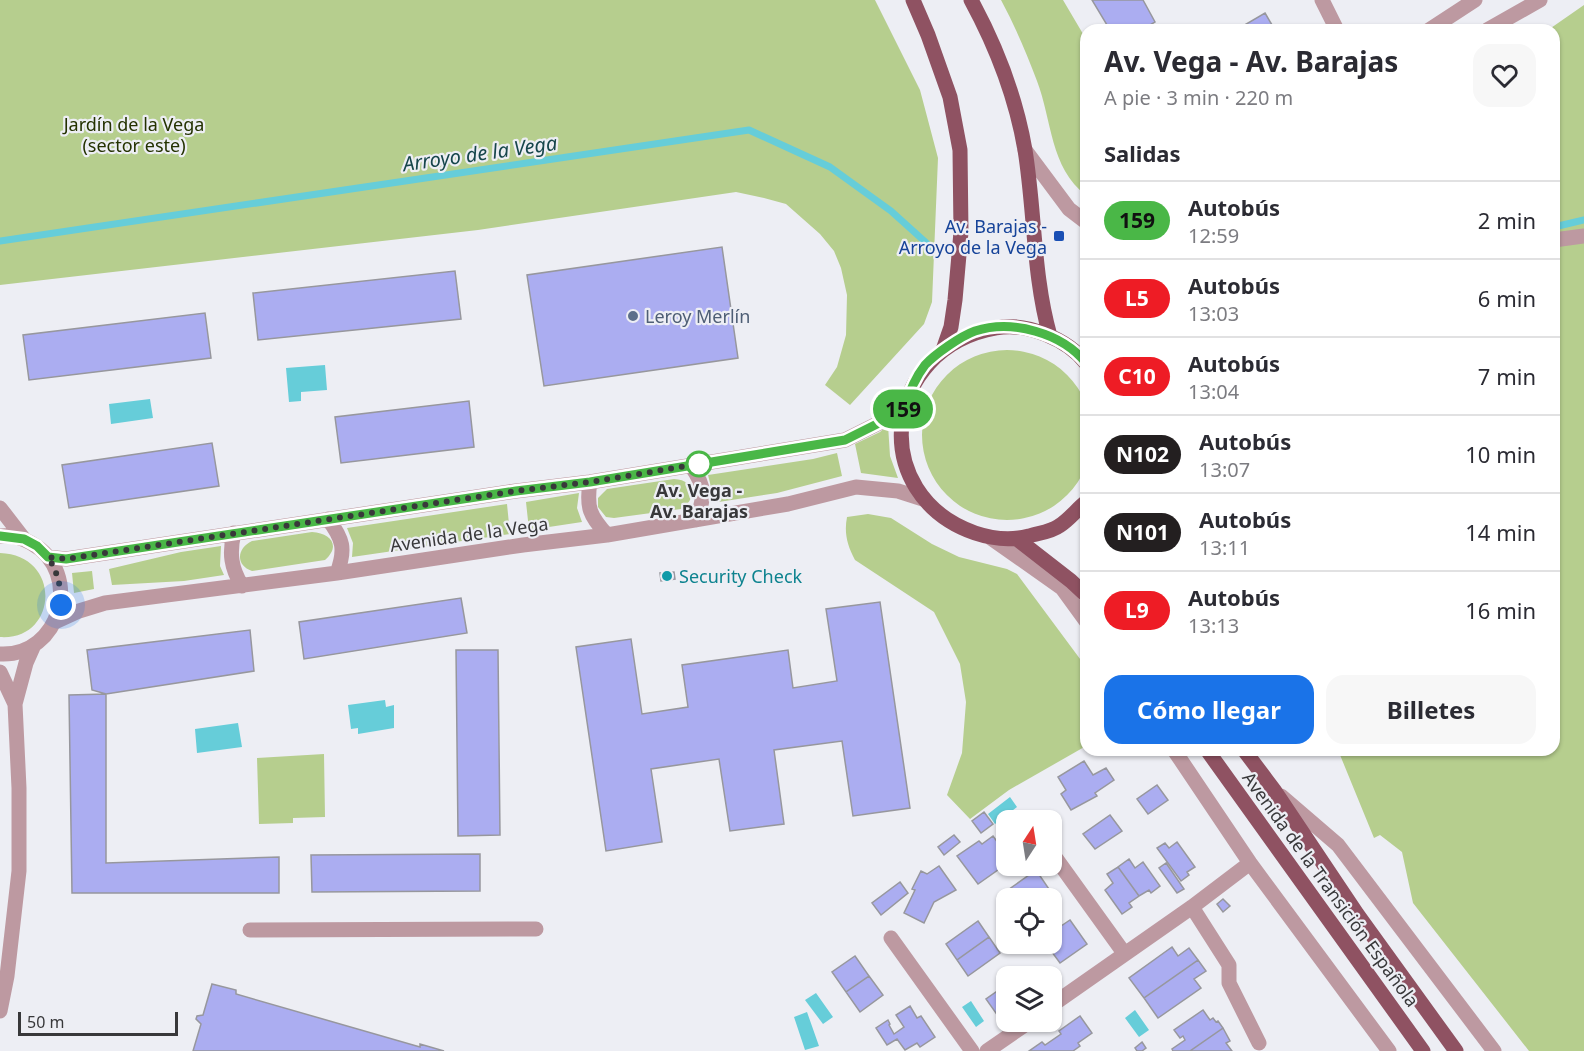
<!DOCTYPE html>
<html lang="es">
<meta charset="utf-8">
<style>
body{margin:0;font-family:"Noto Sans",sans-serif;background:#f7f7f7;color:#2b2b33;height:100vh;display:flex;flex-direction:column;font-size:22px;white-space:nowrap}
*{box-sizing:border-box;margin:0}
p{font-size:20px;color:#7c7c81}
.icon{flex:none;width:33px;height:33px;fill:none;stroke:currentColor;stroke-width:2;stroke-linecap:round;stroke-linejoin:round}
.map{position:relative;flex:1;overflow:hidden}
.sheet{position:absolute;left:1080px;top:24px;width:480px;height:732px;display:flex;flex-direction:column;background:#fff;border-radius:18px;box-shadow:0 2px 4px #0004}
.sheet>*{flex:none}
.badge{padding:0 12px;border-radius:20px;font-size:21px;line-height:39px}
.needle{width:39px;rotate:12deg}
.fabs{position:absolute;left:996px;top:810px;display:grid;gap:12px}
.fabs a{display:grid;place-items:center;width:66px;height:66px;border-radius:12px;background:#fff;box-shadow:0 2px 4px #0004;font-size:30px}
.scale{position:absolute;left:18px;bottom:15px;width:160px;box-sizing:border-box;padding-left:6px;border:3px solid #38383a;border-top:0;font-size:16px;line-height:21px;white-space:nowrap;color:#38383a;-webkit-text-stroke:4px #edeef4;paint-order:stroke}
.you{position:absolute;width:30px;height:30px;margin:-15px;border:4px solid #fff;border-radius:50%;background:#1a73e8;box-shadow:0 0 0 9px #1a73e833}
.map>.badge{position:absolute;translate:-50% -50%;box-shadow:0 0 0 3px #fff}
h2{padding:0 24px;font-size:22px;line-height:54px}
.round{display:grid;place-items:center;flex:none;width:63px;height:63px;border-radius:18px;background:#f7f7f7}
.head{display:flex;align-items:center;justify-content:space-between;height:102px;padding:0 24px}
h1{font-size:28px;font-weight:700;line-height:45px}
.action{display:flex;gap:12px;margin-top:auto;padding:12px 24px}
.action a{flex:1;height:69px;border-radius:18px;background:#1a73e8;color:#fff;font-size:24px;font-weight:700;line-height:69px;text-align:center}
.action a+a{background:#f7f7f7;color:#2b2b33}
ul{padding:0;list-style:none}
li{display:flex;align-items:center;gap:18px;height:78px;padding:0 24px;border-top:2px solid #e1e1e2}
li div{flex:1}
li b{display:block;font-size:22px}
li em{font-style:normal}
li .badge{min-width:66px;font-weight:700;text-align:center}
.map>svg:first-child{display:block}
.green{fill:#b6ce8e}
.water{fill:#66cdd9}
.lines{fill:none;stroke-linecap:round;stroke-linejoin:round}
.stream{stroke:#66cdd9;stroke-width:7}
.building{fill:#abadf1;stroke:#97979d;stroke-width:1.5}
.street{stroke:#bd99a1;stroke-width:15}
.primary{stroke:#8f5262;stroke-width:15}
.line-casing{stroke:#fff;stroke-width:14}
.line{stroke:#4ab747;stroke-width:9}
.walk{stroke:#38383a;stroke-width:6;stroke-dasharray:0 10.8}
.transit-dot{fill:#1a4fb4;stroke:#edeef4;stroke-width:2}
.service-dot{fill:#5c6f8a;stroke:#edeef4;stroke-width:2}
.stop-dot{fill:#fff;stroke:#4ab747;stroke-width:3}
.culture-dot{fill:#0f9aa8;stroke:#edeef4;stroke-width:2}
.labels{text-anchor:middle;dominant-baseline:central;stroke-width:4.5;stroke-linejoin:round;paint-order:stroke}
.park-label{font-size:18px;fill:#243200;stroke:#edeef4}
.transit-label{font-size:18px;fill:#164399;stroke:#edeef4;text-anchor:end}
.service-label{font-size:18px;fill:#4e5e75;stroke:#edeef4;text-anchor:start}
.stop-label{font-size:18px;font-weight:bold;fill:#38383a;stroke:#edeef4}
.street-label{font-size:18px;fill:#38383a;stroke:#edeef4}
.culture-label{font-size:18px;fill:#0d838f;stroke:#edeef4;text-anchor:start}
.water-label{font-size:20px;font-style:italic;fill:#16464b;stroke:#edeef4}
</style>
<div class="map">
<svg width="1584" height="1051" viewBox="0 0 1584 1051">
<rect width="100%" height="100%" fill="#edeef4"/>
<!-- green -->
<path class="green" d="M0,0h875l45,90 18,68 -6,144 -8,22 -74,81 -25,-20 12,-18 9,-32 1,-40 -6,-27 -7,-17 -14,-17 -34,-30 -22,-6 -28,-6 -258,38 -478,55z
M1001,0h62l23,39v156c-36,-27 -34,-75 -49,-114 -10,-27 -22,-55 -36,-81z
M1584,5v1046h-55l-116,-148 -11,-51 -22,-17 -6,3 -36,-88h216v-720h-6z
M922 435a85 85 0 1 1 170 0a85 85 0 1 1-170 0Z
M888,425l2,31 8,22 -37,-5 -6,-29 25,-12z
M837,453l5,23 -65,17 -65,10v-12l-4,-16 105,-16z
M674,479c21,1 24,19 7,30l-67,9 -8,-1 -8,-10v-9l9,-9z
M579,493l-2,15 5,14 -53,8 -3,-28z
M507,504l3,30 -158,23 1,-14 -6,-15z
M868,514l23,4 41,26 27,13 48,12 10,5 69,93v79l-77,44 -39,29 -23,-24 15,-42 4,-51 -6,-38 -26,-52 -79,-52c-8,-15 -11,-27 -8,-43z
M312,532c19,1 29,14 13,28l-73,11c-17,-6 -15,-23 0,-30z
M221,546l-1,20 4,9 -40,6 -72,4 -3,-16 72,-17z
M0,553c63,2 58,88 0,84z
M92,571l2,18 -20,4 -2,-20z
M324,754l1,63 -32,1v5l-34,1 -2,-66z"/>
<!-- water -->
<path class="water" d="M325,365l2,25 -26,2v9l-12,1 -3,-34z
M150,399l3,19 -42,6 -2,-20z
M385,700l1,7 8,-2v23l-36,6v-6l-7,1 -3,-24z
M238,723l4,24 -45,6 -2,-24z
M1010,797l7,10 -22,17 -7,-10z
M816,993l17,24 -10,7 -18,-24z
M971,1001l13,20 -8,6 -14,-20z
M1135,1010l14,20 -10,7 -14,-19z
M807,1012l12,34 -14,4 -11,-33z"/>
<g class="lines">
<!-- stream -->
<path class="stream" d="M1554,227l30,-7
M0,241l749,-111 81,37 61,44 41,37"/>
</g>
<!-- building -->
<path class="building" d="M1092,0h51l12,22 -13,8h-32z
M1265,13l10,17h-39z
M722,247l16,111 -194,28 -17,-111z
M455,271l6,48 -203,21 -5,-47z
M205,313l6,45 -182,22 -6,-45z
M469,401l5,46 -133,16 -6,-46z
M212,443l7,43 -150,22 -7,-43z
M674,572l1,7 -14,2 -1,-8z
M461,598l6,35 -163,26 -5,-37z
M880,602l30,206 -57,8 -11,-75 -68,9 10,74 -54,7 -11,-72 -68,10 11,73 -56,9 -30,-204 55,-8 11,75 46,-7 -6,-42 106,-15 5,38 44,-7 -11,-72z
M250,630l4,41 -148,23 -14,-4 -5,-40z
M456,650h42l2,185 -42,1z
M106,694v169l173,-6v36h-207l-3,-198z
M1084,761l9,14 13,-7 8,12 -19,13 2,3 -26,14 -10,-16 5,-4 -8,-13z
M1157,785l11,15 -20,14 -11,-15z
M984,812l9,12 -12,9 -9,-12z
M1110,815l12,16 -27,18 -12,-15z
M954,835l6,7 -16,13 -6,-8z
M993,836l13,18v4l-7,5 3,4 -24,17 -21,-28 22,-15 3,3z
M1177,842l18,25 -8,5 2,3 -8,6 -24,-33 8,-5 4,5z
M480,854v37l-168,1 -1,-37z
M1129,859l6,9 8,-6 17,24 -9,7 -2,-3 -10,6 -21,-29z
M1166,863l18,26 -7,4 -18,-25z
M939,866l17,24 -22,12 -10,21 -20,-10 11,-23 -3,-1 9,-18 6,3z
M1118,867l21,29 -10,7 3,4 -10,7 -17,-24 8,-7 -6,-9z
M1036,870l17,25 -5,3h-34l-6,-8z
M900,882l8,11 -27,22 -9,-12z
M1223,899l7,7 -7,6 -6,-8z
M1070,920l17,24 -27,19 -14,-19h6v-18l3,4z
M978,921l11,16 -32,23 -11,-16z
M989,937l11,16 -32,23 -11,-16z
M1172,947l6,9 11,-8 9,12 -54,38 -15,-20z
M855,956l14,20 -23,16 -14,-20z
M1198,960l8,11 -12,8 7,9 -43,30 -14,-20z
M869,976l14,19 -23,17 -14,-20z
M212,984l24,6v4l184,53v-3l24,7h-251l8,-27 -5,-5 1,-3 6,-1z
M1006,985v25l-8,6 -12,-17z
M910,1006l7,12 4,-2 14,21 -15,10 -3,-4 -12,7 -8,-11 -10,6 -11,-17 12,-8 2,4 -1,1 5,9 10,-7 -8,-12z
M1203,1010l7,10 3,-2 3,4 2,-1 5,7 -33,23h-17l-1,-2 13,-9 -2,-4 -3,2 -6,-8z
M1080,1016l12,17 -14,10 2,3 -7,5h-44l13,-9 3,3 16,-11 -2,-3z
M1223,1028l7,13 -4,2 6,8h-42z
M1142,1042l4,6 -4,3h-5l-2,-3z"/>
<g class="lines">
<!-- street -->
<path class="street" d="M1322,0l15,30
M1429,30l46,-30
M1487,30l53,-30
M1025,150l44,59 17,13
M1554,240l30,-4
M691,466c15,21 14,31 5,54
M590,482c-4,26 0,34 17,53
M0,508l24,31
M328,519c15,20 18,30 9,54
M234,533c-5,20 -3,35 8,53
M0,536c10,-1 22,2 31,7 53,29 30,114 -31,111
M991,538l71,50 24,33
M48,557l18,2 450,-68 74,-9 255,-42 58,-29
M55,622l24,-11 26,-8 232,-30 186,-28 84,-10 181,-31 68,-17 42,4 25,8
M0,672l15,32
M1174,750l76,113 139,188
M1281,796l57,49 156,206
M1052,853l72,100
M1192,907l37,58v18l30,60
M250,930l286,-1
M891,938l81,113
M1052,1005l140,-98 58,-44
M0,1011l7,-35 12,-105v-83l-4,-84 11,-41 8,-18
M987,1051l42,-29"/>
<!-- primary -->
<path class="primary" d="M913,0l15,35 22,62 10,53 1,82 -6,68 -4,27 -8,23
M971,0c25,46 45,98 54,150 10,62 8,126 25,186
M1086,363c-19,-24 -59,-41 -90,-35 -114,20 -130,167 -21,205 18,6 35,8 54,3 9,-3 22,-4 30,-10 10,-6 18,-17 27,-24
M1017,539l54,42 15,14
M1207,750l216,301
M1244,750l30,40 83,124 99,137"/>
</g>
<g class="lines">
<!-- line casing -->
<g class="line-casing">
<path id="line" d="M0,536l24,3 13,7 11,11 18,2 450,-68 74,-9 255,-42 58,-29c5,-16 11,-32 22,-46 10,-11 36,-29 50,-34 37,-12 87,2 111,32"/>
</g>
<!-- line -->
<use href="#line" class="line"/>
<!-- walk -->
<path class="walk" d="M61,605c0,-19 -3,-32 -13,-48l18,2 450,-68 74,-9 109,-18"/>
</g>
<!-- markers -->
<rect class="transit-dot" x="1053" y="230" width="12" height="12" rx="3"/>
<circle class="service-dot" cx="633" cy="316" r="6"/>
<circle class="stop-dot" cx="699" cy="464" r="12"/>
<circle class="culture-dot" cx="667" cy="576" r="6"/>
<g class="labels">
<!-- park labels -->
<g class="park-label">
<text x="134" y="124">Jardín de la Vega<tspan x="134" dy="21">(sector este)</tspan></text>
</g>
<!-- transit labels -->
<g class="transit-label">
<text x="1047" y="226">Av. Barajas -<tspan x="1047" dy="21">Arroyo de la Vega</tspan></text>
</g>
<!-- service labels -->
<g class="service-label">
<text x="645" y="316">Leroy Merlín</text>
</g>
<!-- stop labels -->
<g class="stop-label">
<text x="699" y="490">Av. Vega -<tspan x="699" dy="21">Av. Barajas</tspan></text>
</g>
<!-- street labels -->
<g class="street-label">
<text transform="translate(469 534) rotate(-8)">Avenida de la Vega</text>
<text transform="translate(1331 889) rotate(54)">Avenida de la Transición Española</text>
</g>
<!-- culture labels -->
<g class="culture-label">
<text x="679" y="576">Security Check</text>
</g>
<!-- water labels -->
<g class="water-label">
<text transform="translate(480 153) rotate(-8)">Arroyo de la Vega</text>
</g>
</g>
</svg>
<div class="fabs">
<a><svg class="needle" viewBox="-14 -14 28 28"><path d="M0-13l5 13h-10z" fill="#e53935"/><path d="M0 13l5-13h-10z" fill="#7c7c81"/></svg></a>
<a><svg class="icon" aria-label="locate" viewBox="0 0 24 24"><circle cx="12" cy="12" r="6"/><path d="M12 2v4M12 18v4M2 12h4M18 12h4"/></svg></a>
<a><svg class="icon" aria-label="layers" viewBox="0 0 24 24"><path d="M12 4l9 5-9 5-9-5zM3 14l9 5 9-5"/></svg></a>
</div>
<div class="scale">50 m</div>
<div class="you" style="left:61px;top:605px"></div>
<b class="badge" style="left:903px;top:409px;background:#4ab747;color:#111">159</b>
<section class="sheet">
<div class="head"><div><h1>Av. Vega - Av. Barajas</h1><p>A pie · 3 min · 220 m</p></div><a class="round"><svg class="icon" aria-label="heart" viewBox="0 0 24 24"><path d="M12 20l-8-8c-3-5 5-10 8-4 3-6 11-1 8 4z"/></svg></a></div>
<h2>Salidas</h2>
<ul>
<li><span class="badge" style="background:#4ab747;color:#111">159</span><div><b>Autobús</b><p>12:59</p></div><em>2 min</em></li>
<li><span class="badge" style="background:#ee1c25;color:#fff">L5</span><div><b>Autobús</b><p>13:03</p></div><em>6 min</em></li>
<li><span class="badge" style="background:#ee1c25;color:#fff">C10</span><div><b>Autobús</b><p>13:04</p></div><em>7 min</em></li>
<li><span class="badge" style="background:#231f20;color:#fff">N102</span><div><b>Autobús</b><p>13:07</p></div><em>10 min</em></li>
<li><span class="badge" style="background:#231f20;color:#fff">N101</span><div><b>Autobús</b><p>13:11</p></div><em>14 min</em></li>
<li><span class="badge" style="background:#ee1c25;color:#fff">L9</span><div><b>Autobús</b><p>13:13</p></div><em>16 min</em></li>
</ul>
<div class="action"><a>Cómo llegar</a><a>Billetes</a></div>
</section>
</div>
